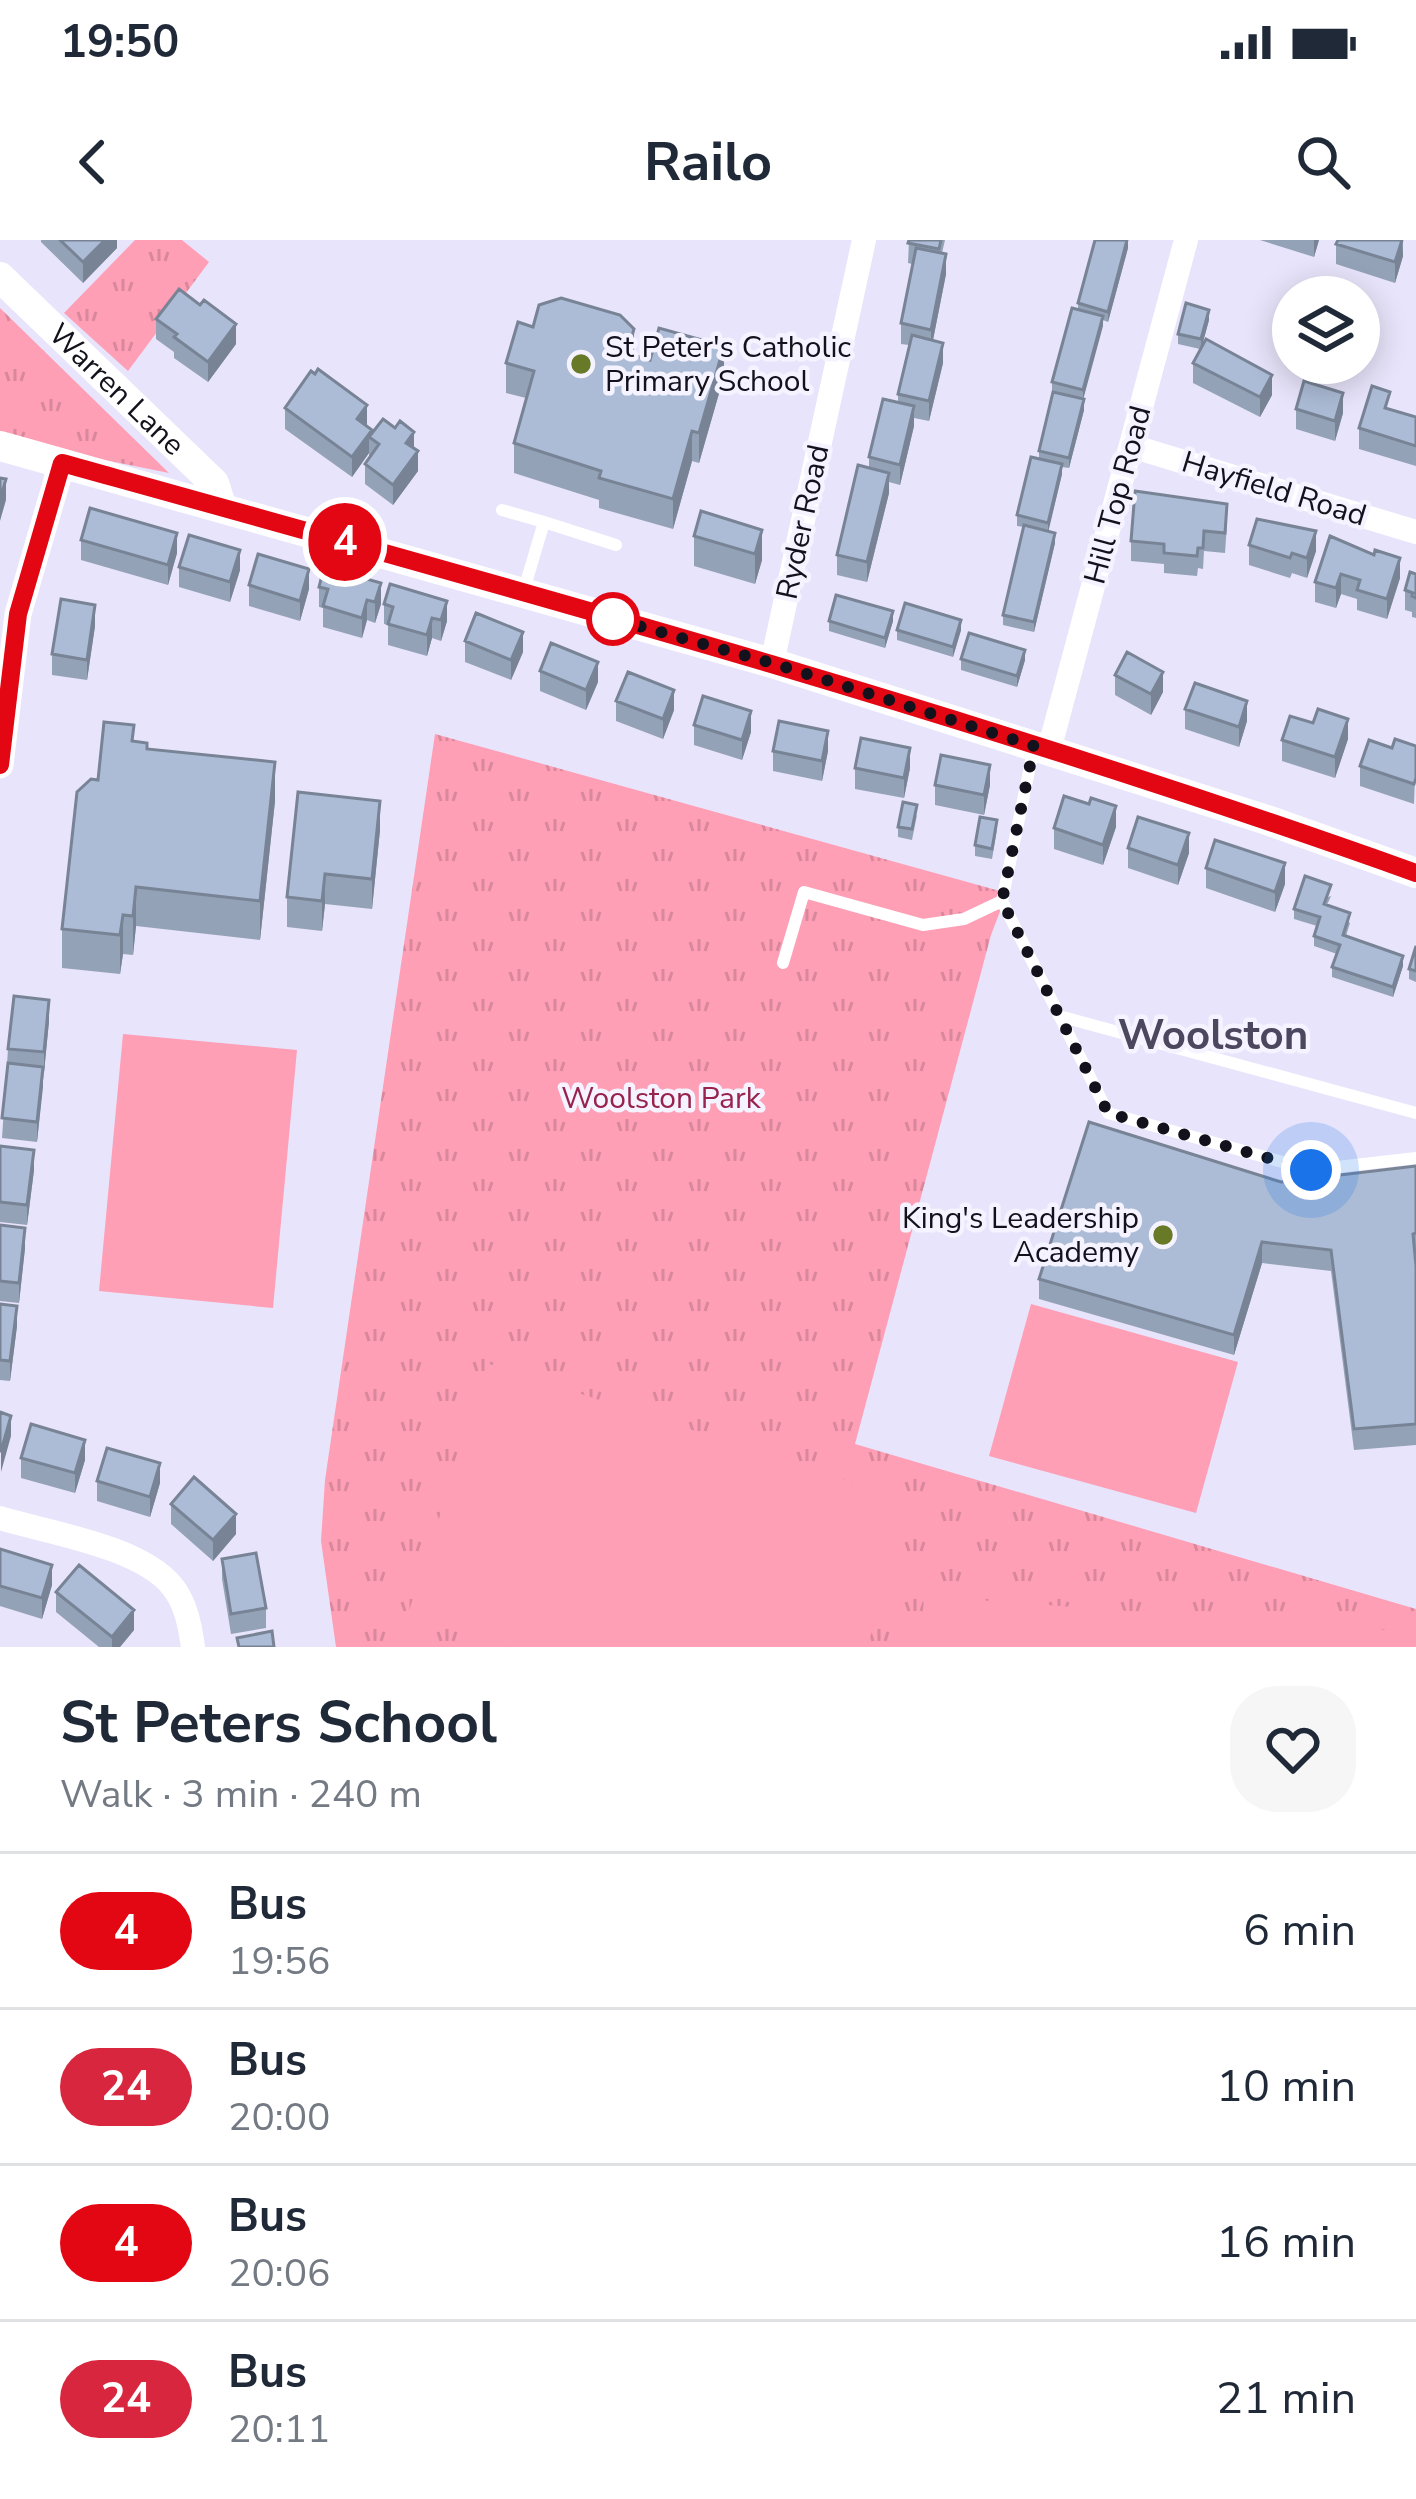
<!DOCTYPE html>
<meta charset="utf-8">
<style>
body{margin:0;font-family:"Nunito Sans",sans-serif;background:#f6f6f7;color:#1f2937;height:100vh;display:flex;flex-direction:column;font-size:45px;white-space:nowrap}
*{box-sizing:border-box;margin:0}
p{font-size:39px;color:#747a83}
.icon{flex:none;width:66px;height:66px;fill:none;stroke:currentColor;stroke-width:2;stroke-linecap:round;stroke-linejoin:round}
.map{position:relative;height:1407px;overflow:hidden}
.details{display:flex;flex-direction:column;background:#fff;flex:1}
.details>*{flex:none}
.badge{padding:0 24px;border-radius:39px;font-size:42px;line-height:78px}
.buttons{position:absolute;left:1272px;top:36px;display:grid;gap:24px}
.buttons a{display:grid;place-items:center;width:108px;height:108px;border-radius:50%;background:#fff;box-shadow:0 6px 30px #0003;font-size:60px}
.you{position:absolute;width:60px;height:60px;margin:-30px;border:9px solid #fff;border-radius:50%;background:#1a73e8;box-shadow:0 0 0 18px #1a73e833}
.map>.badge{position:absolute;translate:-50% -50%;box-shadow:0 0 0 6px #fff}
.round{display:grid;place-items:center;flex:none;width:126px;height:126px;border-radius:48px;background:#f6f6f7}
.summary{display:flex;align-items:center;justify-content:space-between;height:204px;padding:0 60px}
h1{font-size:57px;font-weight:700;line-height:90px}
ul{padding:0;list-style:none}
li{display:flex;align-items:center;gap:36px;height:156px;padding:0 60px;border-top:3px solid #e0e1e3}
li div{flex:1}
li b{display:block;font-size:45px}
li em{font-style:normal}
li .badge{min-width:132px;font-weight:700;text-align:center}
.status{display:flex;justify-content:space-between;align-items:center;height:84px;padding:0 60px;background:#fff;direction:ltr}
.status svg{height:33px;fill:currentColor}
header{display:flex;justify-content:space-between;align-items:center;height:156px;padding:0 60px;background:#fff;font-size:54px;font-weight:700}
.map>svg:first-child{display:block}
.grass{fill:url(#grass-tufts)}
.pitch{fill:#fe9fb6}
.lines{fill:none;stroke-linecap:round;stroke-linejoin:round}
.service{stroke:#fff;stroke-width:12}
.minor{stroke:#fff;stroke-width:24}
.tertiary{stroke:#fff;stroke-width:30}
.wall{fill:#94a2b8}
.shaded-wall{fill:#788496}
.building{fill:#acbcd6;stroke:#788496;stroke-width:3}
.line-casing{stroke:#fff;stroke-width:27}
.line{stroke:#e30613;stroke-width:18}
.walk{stroke:#13111b;stroke-width:12;stroke-dasharray:0 21.6}
.poi-dot{fill:#687928;stroke:#f5f3ff;stroke-width:4.5}
.stop-dot{fill:#fff;stroke:#e30613;stroke-width:6}
.labels{text-anchor:middle;dominant-baseline:central;stroke-width:9;stroke-linejoin:round;paint-order:stroke}
.poi-label{font-size:30px;fill:#13111b;stroke:#f5f3ff;text-anchor:start}
.street-label{font-size:30px;fill:#13111b;stroke:#f5f3ff}
.park-label{font-size:30px;fill:#97234d;stroke:#f5f3ff}
.district-label{font-size:42px;font-weight:bold;fill:#4c475f;stroke:#f5f3ff}
</style>
<div class="status"><b>19:50</b><svg viewBox="0 0 49 12"><path d="M0 12V9h3v3zM5 12V6h3v6zM10 12V3h3v9zM15 12V0h3v12zM26 1h20v11H26zM47 4h2v5h-2z"/></svg></div>
<header><svg class="icon" aria-label="back" viewBox="0 0 24 24"><path d="M15 5l-7 7 7 7"/></svg>Railo<svg class="icon" aria-label="search" viewBox="0 0 24 24"><circle cx="10" cy="10" r="6"/><path d="M15 15l6 6"/></svg></header>
<div class="map">
<svg width="1416" height="1407" viewBox="0 0 1416 1407">
<defs>
<pattern id="grass-tufts" width="24" height="20" patternUnits="userSpaceOnUse" patternTransform="scale(3)"><rect width="24" height="20" fill="#fe9fb6"/><path d="M3 7l-1-3M5 7V3M7 7l1-3M15 17l-1-3M17 17v-4M19 17l1-3" fill="none" stroke="#d9889c"/></pattern>
</defs>
<rect width="100%" height="100%" fill="#e8e4fb"/>
<!-- grass -->
<path class="grass" d="M135,0h47l27,22 -81,109 -64,-58z
M0,68l169,165 -89,-18 -80,-23z
M435,494l572,159 -16,42 -136,509 561,165v38h-1080l-15,-106 4,-61z"/>
<!-- pitch -->
<path class="pitch" d="M123,794l174,16 -24,258 -174,-17z
M1031,1064l207,58 -42,151 -207,-57z
M489,1124l425,138 -47,145h-359l-100,-33z
M924,1356l492,36v15h-495z"/>
<g class="lines">
<!-- service -->
<path class="service" d="M502,270l42,12
M523,353l21,-71 72,23
M1034,507l-32,154 106,212 203,57 105,-12
M783,723l21,-71 119,33 41,-6 38,-18
M1059,776l357,97"/>
<!-- minor -->
<path class="minor" d="M1131,206l285,86
M772,423l92,-423
M1049,510l137,-510
M0,526l18,-152 44,-151
M0,1278c49,15 139,28 172,68 14,17 18,40 21,61"/>
<!-- tertiary -->
<g class="tertiary">
<path id="s1" d="M0,37l214,206 8,25"/>
<path d="M0,206l772,217 495,157 149,53"/>
</g>
</g>
<!-- wall -->
<path class="wall" d="M41,0h76v8l-34,35 -42,-41z
M909,0h36l-3,13 4,21 -13,66 10,23 -14,58 -15,-3v8l-14,59 -11,-3v11l-22,89 -30,-7v-20l32,-87v-11l29,-55v-8l11,-49 -8,-1v-21l11,-59 -4,-1z
M1260,0h59l-5,17z
M1403,0v16l-8,27 -59,-19v-20z
M1128,8l-20,74 -5,-2 -20,79 1,11 -15,58 -7,-1v7l-14,57 7,12 -21,89 -31,-7v-10l21,-88 -7,-1v-11l22,-57v-7l13,-59v-10l26,-73v-6z
M156,79l80,25 -28,38 -34,-24v-6l-18,-13z
M1209,80l-7,26 70,49 -12,22 -67,-34v-20l7,-14 -22,-5v-10z
M634,115l90,21 -25,87 -7,-2 -19,68 -74,-21v-8l-85,-27v-30l12,-45 -20,-5v-30z
M285,168l82,18 5,8 42,15 4,22 -25,34 -28,-21v-20l4,-6v-5l-17,24 -67,-48z
M1296,169l47,4 -8,28 -39,-12z
M1390,170l26,7v49l-57,-17v-21z
M701,271l61,49 -7,24 -61,-18v-30z
M1227,284l-2,29 -21,-2 -1,18 -5,-1 -1,8 -33,-3v-9l-33,-3v-20z
M1330,296l70,42 -13,41 -30,-9v-11l-16,-5 -5,14 -21,-6v-20z
M81,300l96,13 -9,32 -87,-25z
M1249,305l67,6 -9,27 -15,-5 -2,5 -41,-13z
M179,327l61,3 -10,32 -51,-15z
M1416,334v44l-4,-1v-5l-7,-2v-20z
M249,345l60,4 -9,32 -51,-15z
M319,347l62,17 -6,19 -8,-3 -5,18 -39,-11v-19l-4,-1z
M384,364l63,17 -6,20 -9,-3 -5,18 -39,-11v-20l-4,-1z
M829,381h64l-8,27 -56,-17z
M95,386l-8,54 -35,-5v-21z
M897,390h64l-8,27 -56,-17z
M465,401l58,11 -12,28 -46,-18z
M961,419l64,1 -8,27 -56,-17z
M540,431l58,11 -12,28 -46,-19z
M1115,435l48,17 -12,23 -36,-20z
M616,461l58,9 -11,29 -47,-18z
M1185,469l62,12 -8,26 -54,-18z
M694,485l57,7 -9,28 -48,-15z
M1348,499l-13,39 -53,-17v-21z
M134,502l141,59 -15,139 -124,-14 -3,29 -10,-1 -3,20 -58,-6v-39l36,-149z
M1416,506l-2,58 -54,-18v-20l32,-18z
M773,511h55l-6,30 -49,-10z
M855,528h55l-6,30 -49,-9z
M935,545h55l-6,30 -49,-10z
M917,575l-5,25 -14,-3v-10z
M1116,587l-13,38 -49,-16v-21z
M380,590l-8,79 -47,-5 -3,27 -35,-4v-30z
M997,590l-5,29 -17,-3v-11z
M1128,608l61,5 -11,32 -50,-17z
M1206,628l79,16 -10,28 -69,-24z
M1331,656l-4,9 23,18 -4,13 57,30 -10,31 -61,-20v-10l5,-13 -23,-8v-10l3,-10 -23,-7v-10z
M1416,706v36l-7,-3v-10z
M49,781l-12,121 -35,-4 6,-89z
M0,906l34,24 -7,55 -27,-3z
M1416,926v279l-62,5 -23,-179 -69,-8 -28,92 -195,-56v-20l242,-97z
M0,985l25,23 -6,55 -19,-2z
M0,1064l17,22 -7,55 -10,-1z
M21,1218l64,2 -10,33 -54,-15z
M97,1241l63,2 -10,34 -53,-16z
M171,1264l65,30 -23,27 -42,-37z
M0,1309l52,36 -10,34 -42,-13z
M222,1319l44,49v20l-35,6 -9,-55z
M56,1352l78,38 -14,17h-21l-43,-35z"/>
<!-- shaded-wall -->
<path class="shaded-wall" d="M105,0h12v8l-34,35v-21z
M1128,0v8l-20,74v-10z
M1314,0h5l-5,17z
M1402,0l1,16 -8,27v-21z
M946,14v20l-15,76v-20z
M1209,70v10l-8,29v-10z
M1103,76v10l-20,74v-10z
M236,84v20l-28,38v-20z
M634,89v30l-7,-6z
M943,103v20l-14,58v-20z
M724,106v30l-25,87v-30z
M1272,135v20l-12,22v-20z
M1343,153v20l-8,28v-20z
M1084,159v11l-15,58v-10z
M367,165v20l-10,-6z
M914,166v20l-14,59v-20z
M372,190v9l-3,-2v16l-17,24v-20z
M692,191v30l-19,68v-30z
M414,192v20l-8,-9z
M418,211v20l-25,34v-20z
M1062,224v10l-14,59v-10z
M889,233v20l-22,89v-20z
M6,239v21l-6,21v-21z
M762,290v30l-7,24v-30z
M1316,291v20l-9,27v-20z
M177,293v20l-9,32v-20z
M1055,293v10l-21,89v-10z
M240,310v20l-10,32v-20z
M1400,318v20l-13,41v-20z
M309,329v20l-9,32v-20z
M1341,334v20l-5,14v-20z
M381,343v21l-6,19v-21z
M367,360v20l-5,18v-20z
M447,361v20l-6,20v-21z
M95,365v21l-8,54v-20z
M893,371v10l-8,27v-10z
M432,378v20l-5,18v-21z
M961,380v10l-8,27v-10z
M523,392v20l-12,28v-20z
M1025,410v10l-8,27v-11z
M598,422v20l-12,28v-20z
M1163,432v20l-12,23v-21z
M674,450v20l-11,29v-20z
M1247,461v20l-8,26v-20z
M751,471v21l-9,28v-20z
M1348,479v20l-13,39v-21z
M828,491v20l-6,30v-20z
M910,508v20l-6,30v-20z
M275,522v39l-15,139v-39z
M990,525v20l-6,30v-20z
M380,561v29l-8,79v-30z
M1116,566v21l-13,38v-20z
M1189,593v20l-11,32v-20z
M1285,623v21l-10,28v-20z
M325,634v30l-3,27v-30z
M136,647v39l-3,29v-39z
M123,675v39l-3,20v-39z
M1403,716v10l-10,31v-10z
M49,760v21l-5,52v-21z
M43,827v20l-6,55v-20z
M34,910v20l-7,55v-20z
M25,988v20l-6,55v-20z
M1262,1002v21l-28,92v-20z
M17,1066v20l-7,55v-20z
M11,1176v20l-10,36v-21z
M85,1200v20l-10,33v-20z
M160,1223v20l-10,34v-20z
M236,1274v20l-23,27v-21z
M52,1325v20l-10,34v-21z
M134,1370v20l-14,17h-8v-10z"/>
<!-- building -->
<path class="building" d="M60,0h45l-22,22z
M909,0h32l-2,9 -31,-6z
M1095,0h32l-19,72 -30,-9z
M1338,0h64l-7,22 -59,-18z
M916,8l30,6 -15,76 -30,-7z
M179,49l21,16 4,-5 32,24 -28,38 -34,-25 3,-3 -21,-15z
M561,58l59,17 14,14 -7,24 23,7 9,-32 65,18 -25,87 -7,-2 -19,68 -74,-21 2,-7 -87,-28 20,-72 -28,-8 12,-41 15,5 6,-22z
M1186,63l23,7 -8,29 -23,-5z
M1072,68l31,8 -20,74 -31,-8z
M912,95l31,8 -14,58 -31,-7z
M1206,99l66,36 -12,22 -67,-34z
M318,129l49,36 -10,14 15,11 -20,27 -67,-49 26,-37 4,3z
M1304,141l39,12 -8,28 -39,-12z
M1372,146l18,6 -5,16 31,9v29l-57,-18z
M1053,152l31,7 -15,59 -30,-7z
M883,159l31,7 -14,59 -31,-8z
M383,179l12,9 5,-7 14,11 -8,11 12,8 -25,34 -28,-21 14,-20 -10,-7z
M1031,217l31,7 -14,59 -31,-8z
M858,225l31,8 -22,89 -30,-7z
M0,238l6,1 -6,21z
M1135,251l92,13 -2,29 -21,-2 -1,17h-5l-1,8 -33,-3v-9l-33,-3z
M90,268l87,25 -9,32 -87,-25z
M701,271l61,19 -7,24 -61,-18z
M1257,279l59,12 -9,27 -15,-5 -2,5 -41,-13z
M1024,285l31,8 -21,89 -31,-7z
M189,295l51,15 -10,32 -51,-15z
M1330,296l44,19 1,-5 25,8 -13,41 -30,-9 3,-10 -19,-6 -5,14 -21,-6z
M258,314l51,15 -9,32 -51,-16z
M324,327l57,16 -6,19 -8,-2 -5,18 -39,-12 5,-17 -9,-2z
M1410,332l6,2v24l-4,-2 1,-3 -8,-3z
M390,344l57,17 -6,19 -9,-2 -5,17 -39,-11 5,-17 -9,-3z
M836,355l57,16 -8,27 -56,-17z
M61,359l34,6 -8,55 -35,-6z
M905,363l56,17 -8,27 -56,-17z
M476,373l47,19 -12,28 -46,-19z
M969,393l56,17 -8,26 -56,-17z
M551,403l47,19 -12,28 -46,-19z
M1127,412l36,20 -12,22 -36,-19z
M628,432l46,18 -11,29 -47,-18z
M1195,443l52,18 -8,26 -54,-18z
M703,456l48,15 -9,29 -48,-15z
M1318,469l30,10 -13,38 -53,-17 8,-24 23,7z
M779,481l49,10 -6,30 -49,-10z
M104,482l30,3 -2,16 15,2v6l128,13 -15,139 -124,-14 -3,29 -10,-1 -3,20 -58,-6 15,-137 14,-13 7,1z
M861,498l49,10 -6,30 -49,-10z
M1395,499l21,7v32l-2,6 -54,-18 9,-26 23,8z
M941,515l49,10 -6,30 -49,-10z
M298,552l82,9 -8,78 -47,-5 -3,27 -35,-4z
M1064,556l25,8 2,-6 25,8 -13,39 -49,-17z
M903,562l14,3 -5,24 -14,-2z
M980,577l17,3 -5,29 -17,-4z
M1138,577l51,16 -11,32 -50,-17z
M1215,600l70,23 -10,29 -69,-24z
M1305,636l26,9 -7,19 26,9 -7,22 60,21 -10,31 -61,-20 8,-22 -26,-9 6,-19 -26,-8z
M1416,706v25l-7,-2z
M14,756l35,4 -5,52 -36,-3z
M8,823l35,4 -6,55 -35,-4z
M1089,882l192,60 135,-16v67l-3,1 3,32v158l-62,5 -23,-179 -69,-8 -28,93 -195,-56z
M0,906l34,4 -7,55 -27,-3z
M0,985l25,3 -6,55 -19,-2z
M0,1064l17,2 -7,55 -10,-1z
M0,1172l11,4 -10,35h-1z
M31,1184l54,16 -10,33 -54,-15z
M107,1208l53,15 -10,34 -53,-16z
M194,1237l42,37 -23,26 -42,-36z
M0,1309l52,16 -10,33 -42,-12z
M256,1313l10,55 -35,6 -9,-55z
M79,1325l55,45 -22,27 -56,-45z
M272,1391l2,16h-35l-2,-9z"/>
<g class="lines">
<!-- line casing -->
<g class="line-casing">
<path id="line" d="M0,525l18,-151 44,-151c454,126 910,251 1354,410"/>
</g>
<!-- line -->
<use href="#line" class="line"/>
<!-- walk -->
<path class="walk" d="M613,379l-7,-2 166,46 262,83 -32,155 106,212 203,57"/>
</g>
<!-- markers -->
<g class="poi-dot">
<circle cx="581" cy="124" r="12"/>
<circle cx="1163" cy="995" r="12"/>
</g>
<circle class="stop-dot" cx="613" cy="379" r="24"/>
<g class="labels">
<!-- poi labels -->
<g class="poi-label">
<text x="605" y="107">St Peter's Catholic<tspan x="605" dy="34">Primary School</tspan></text>
<text x="1139" y="978" text-anchor="end">King's Leadership<tspan x="1139" dy="34">Academy</tspan></text>
</g>
<!-- street labels -->
<g class="street-label">
<text stroke="none"><textPath href="#s1" startOffset="162">Warren Lane</textPath></text>
<text transform="translate(1274 249) rotate(17)">Hayfield Road</text>
<text transform="translate(1118 255) rotate(-75)">Hill Top Road</text>
<text transform="translate(803 282) rotate(-78)">Ryder Road</text>
</g>
<!-- park labels -->
<g class="park-label">
<text x="661" y="858">Woolston Park</text>
</g>
<!-- district labels -->
<g class="district-label">
<text x="1213" y="795">Woolston</text>
</g>
</g>
</svg>
<div class="buttons">
<a><svg class="icon" aria-label="layers" viewBox="0 0 24 24"><path d="M12 4l9 5-9 5-9-5zM3 14l9 5 9-5"/></svg></a>
</div>
<div class="you" style="left:1311px;top:930px"></div>
<b class="badge" style="left:345px;top:302px;background:#e30613;color:#fff">4</b>
</div>
<section class="details">
<div class="summary"><div><h1>St Peters School</h1><p>Walk · 3 min · 240 m</p></div><a class="round"><svg class="icon" aria-label="heart" viewBox="0 0 24 24"><path d="M12 20l-8-8c-3-5 5-10 8-4 3-6 11-1 8 4z"/></svg></a></div>
<ul>
<li><span class="badge" style="background:#e30613;color:#fff">4</span><div><b>Bus</b><p>19:56</p></div><em>6 min</em></li>
<li><span class="badge" style="background:#d7263d;color:#fff">24</span><div><b>Bus</b><p>20:00</p></div><em>10 min</em></li>
<li><span class="badge" style="background:#e30613;color:#fff">4</span><div><b>Bus</b><p>20:06</p></div><em>16 min</em></li>
<li><span class="badge" style="background:#d7263d;color:#fff">24</span><div><b>Bus</b><p>20:11</p></div><em>21 min</em></li>
</ul>
</section>
